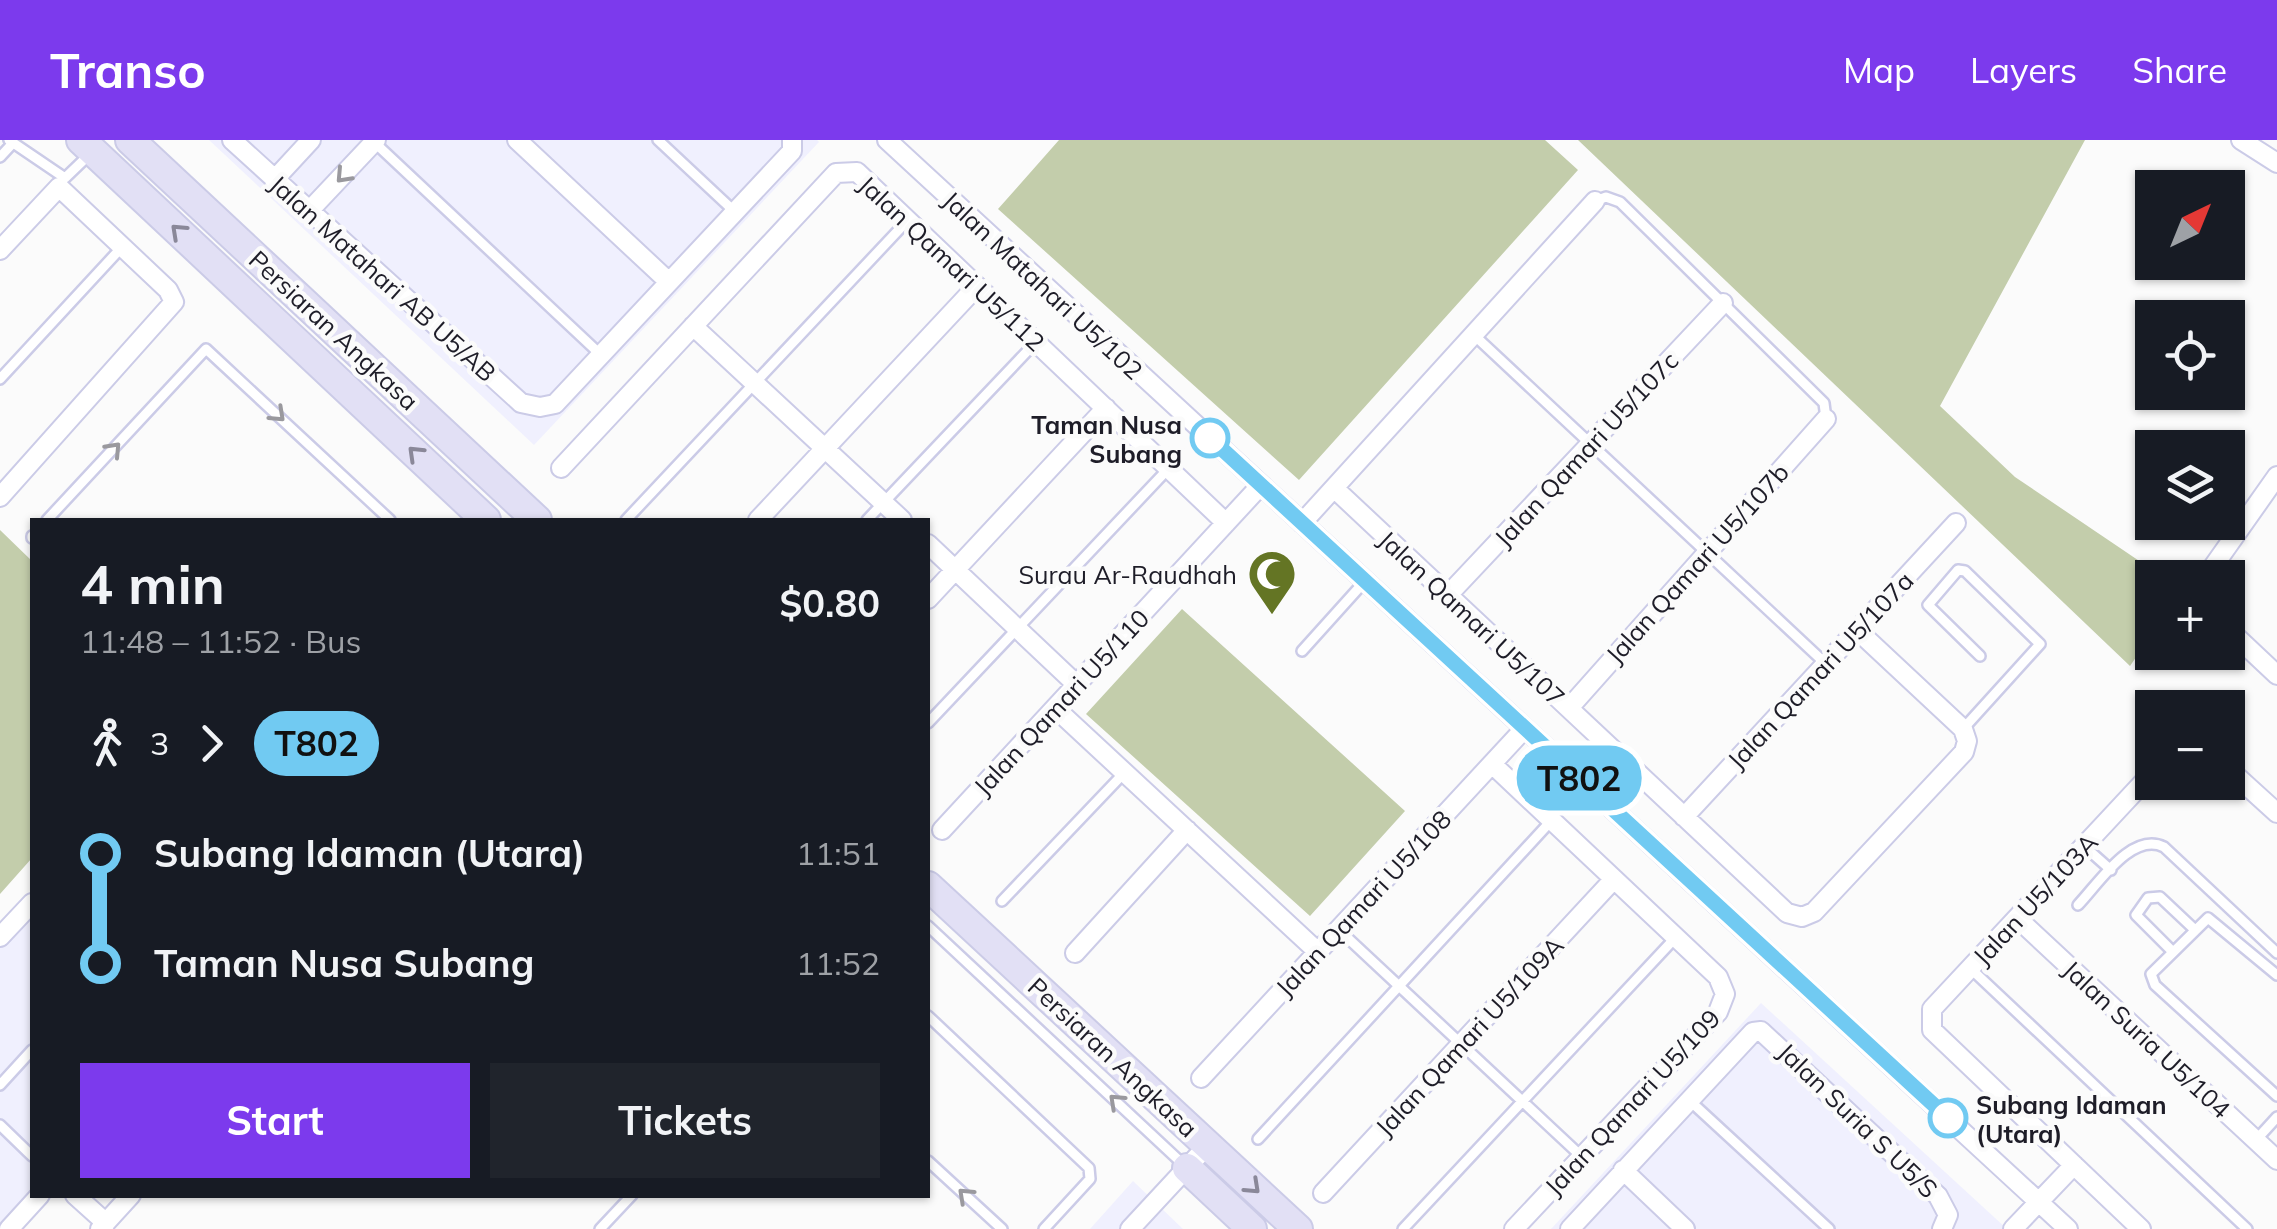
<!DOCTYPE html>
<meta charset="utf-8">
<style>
body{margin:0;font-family:Mulish,sans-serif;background:#20242c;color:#f1f3f6;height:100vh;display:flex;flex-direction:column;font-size:38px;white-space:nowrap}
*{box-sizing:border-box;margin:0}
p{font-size:32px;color:#9ea1a6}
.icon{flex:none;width:55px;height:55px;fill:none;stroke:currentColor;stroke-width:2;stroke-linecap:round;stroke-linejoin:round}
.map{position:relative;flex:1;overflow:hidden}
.panel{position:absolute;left:30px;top:378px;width:900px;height:680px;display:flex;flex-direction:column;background:#171b24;border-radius:0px;box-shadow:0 2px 8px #0004}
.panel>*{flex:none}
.badge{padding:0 20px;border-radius:32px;font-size:35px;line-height:65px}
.needle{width:65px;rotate:43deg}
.buttons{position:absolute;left:2135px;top:30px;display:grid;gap:20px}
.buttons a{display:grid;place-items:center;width:110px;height:110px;border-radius:0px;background:#171b24;box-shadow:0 2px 8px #0004;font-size:50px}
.map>.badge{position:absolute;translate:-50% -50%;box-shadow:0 0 0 5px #fff}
.legs{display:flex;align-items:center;gap:15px;height:110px;padding:0 50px;font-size:32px}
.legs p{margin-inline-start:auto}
.summary{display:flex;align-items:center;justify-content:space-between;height:170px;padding:0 50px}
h1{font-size:55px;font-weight:700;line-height:75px}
.button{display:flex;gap:20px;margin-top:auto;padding:20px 50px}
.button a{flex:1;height:115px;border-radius:0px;background:#7c3aed;color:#fff;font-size:40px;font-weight:700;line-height:115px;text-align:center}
.button a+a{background:#20242c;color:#f1f3f6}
ul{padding:0 50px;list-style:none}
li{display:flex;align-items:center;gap:35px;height:110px;font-size:38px}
li i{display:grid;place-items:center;width:15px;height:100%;margin:0 12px;background:currentColor}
li i::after{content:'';width:25px;height:25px;margin:-12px;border:8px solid;border-radius:50%;background:#171b24}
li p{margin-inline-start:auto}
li:first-child i{background:linear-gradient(#0000 50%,currentColor 0)}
li:last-child i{background:linear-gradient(currentColor 50%,#0000 0)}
header{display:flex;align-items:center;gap:60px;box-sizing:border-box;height:140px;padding:0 50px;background:#7c3aed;color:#fff}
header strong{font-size:48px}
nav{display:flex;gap:55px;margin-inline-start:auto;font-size:35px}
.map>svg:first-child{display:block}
.built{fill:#f0f0fe}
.green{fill:#c3cdab}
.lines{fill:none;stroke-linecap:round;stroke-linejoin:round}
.lane-casing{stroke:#cbcbe7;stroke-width:14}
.street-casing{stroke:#cbcbe7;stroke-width:22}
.secondary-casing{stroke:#cbcbe7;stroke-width:32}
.lane{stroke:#fff;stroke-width:9}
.street{stroke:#fff;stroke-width:18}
.secondary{stroke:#e2e0f5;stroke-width:28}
.oneway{stroke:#9a999e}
.oneway2{stroke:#8a8899}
.line-1-casing{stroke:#fff;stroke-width:22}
.line-1{stroke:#71caf2;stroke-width:15}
.stop-1-dot{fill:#fff;stroke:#71caf2;stroke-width:5}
.labels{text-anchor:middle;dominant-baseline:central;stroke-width:9;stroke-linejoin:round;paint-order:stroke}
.street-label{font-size:25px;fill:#1e1d28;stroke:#fbfbfb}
.stop-label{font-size:25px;font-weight:bold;fill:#1e1d28;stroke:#fbfbfb;text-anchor:end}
.poi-label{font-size:25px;fill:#1e1d28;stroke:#fbfbfb;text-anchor:end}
</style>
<header>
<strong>Transo</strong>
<nav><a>Map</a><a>Layers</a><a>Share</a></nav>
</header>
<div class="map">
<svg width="2277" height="1089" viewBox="0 0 2277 1089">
<rect width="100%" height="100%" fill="#fbfbfb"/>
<!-- built -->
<path class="built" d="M209,0h608l2,2 -285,303z
M32,772v280l-32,36v-281z
M1761,863l246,226h-456z
M1133,1041l50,48h-93z"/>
<!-- green -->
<path class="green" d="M1059,0h486l33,30 -279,310 -301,-271z
M1578,0h507l-145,266 75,71 148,100 -11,1v56l-22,32z
M0,390l32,31v297l-32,36z
M1182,469l223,202 -95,105 -224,-202z"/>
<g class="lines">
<!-- lane casing -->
<g class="lane-casing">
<path id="lane" d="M9,0l56,38 26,-25
M658,0l77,72
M374,2l227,213
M0,17l13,-14
M1595,61l11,-4 14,5 204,201 2,16
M1474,195l352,329
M0,239l122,-132
M47,380l159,-171 184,171
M626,380l282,-300
M867,380l169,-178
M32,396v2
M1302,511l63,-70
M928,583l241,-255
M1963,589l77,-85 -75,-73 -7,-1 -30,35 52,51
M2084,706l27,24
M1002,761l122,-128
M2078,765c21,-22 54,-74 86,-58l113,106
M928,786l257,240
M1338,789l243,227
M2172,811l-36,-36 12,-17 12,-1 34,32
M1970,828l277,261
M2277,835l-69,-57 -57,56 4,11 122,111
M928,876l161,152 1,11 -46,50
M0,945l32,-35
M1689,960l140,129
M0,985l32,31
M1258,999l293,-318
M2256,1000l21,-23
M928,1021l74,68
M600,1089l32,-34
M1403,1089l273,-292"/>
</g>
<!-- street casing -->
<g class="street-casing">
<path id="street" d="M232,0l289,263 19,4 15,-3 237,-253v-11
M517,0l152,142
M887,0l1181,1089
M2241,0l36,23
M274,40l37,-40
M309,71l67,-71
M0,110l59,-63 109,103 6,12 -174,195
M693,186l209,194
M561,328l275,-295 21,-1 369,351
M1335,349l452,424 15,4 12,-5 150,-160 3,-11 -4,-12 -106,-99
M758,380l219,-234
M1302,383l293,-322
M928,404l149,141
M2205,438l72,-102
M1448,455l275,-292
M928,459l178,-191
M2228,489l49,46
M1055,568l263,244
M1569,568l257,-289
M1492,624l226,213 7,17 -7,18 -204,217
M2234,634l43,39
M1684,677l272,-294
M942,690l319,-345
M2017,778l260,242
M0,797l32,-34
M1075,813l112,-123
M1201,938l324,-350
M1623,1030l62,59
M1323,1053l291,-314
M75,1055l31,28
M9,1089l31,-34
M100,1089l31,-34
M1130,1089l78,-84
M1570,1089l183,-197 8,-1 177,165 10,19 -6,14
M2013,1089l61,-64
M2141,1089l-209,-199v-21l220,-236"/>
</g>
<!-- secondary casing -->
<g class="secondary-casing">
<path id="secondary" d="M81,0l405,380
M130,0l407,380
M928,746l370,343
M1187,1028l65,61"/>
</g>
<!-- lane -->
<use href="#lane" class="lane"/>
<!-- street -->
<use href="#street" class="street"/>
<!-- secondary -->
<use href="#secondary" class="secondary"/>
</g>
<!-- one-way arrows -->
<defs><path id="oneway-chevron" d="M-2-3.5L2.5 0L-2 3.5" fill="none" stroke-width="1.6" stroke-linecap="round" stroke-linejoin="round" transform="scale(2.5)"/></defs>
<g class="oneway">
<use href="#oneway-chevron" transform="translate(343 36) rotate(133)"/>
<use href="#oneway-chevron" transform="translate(278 275) rotate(43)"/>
<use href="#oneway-chevron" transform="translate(114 309) rotate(-47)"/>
<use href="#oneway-chevron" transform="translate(1116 961) rotate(-137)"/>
<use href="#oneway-chevron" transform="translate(965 1055) rotate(-137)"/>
</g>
<g class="oneway2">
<use href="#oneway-chevron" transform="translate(178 91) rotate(-137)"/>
<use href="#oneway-chevron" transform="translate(415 313) rotate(-136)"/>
<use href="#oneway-chevron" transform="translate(1253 1047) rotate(43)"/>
</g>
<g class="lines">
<!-- line-1 casing -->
<g class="line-1-casing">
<path id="line-1" d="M1210,298l738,680"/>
</g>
<!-- line-1 -->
<use href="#line-1" class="line-1"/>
</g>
<!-- icons -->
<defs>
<g id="mosque-pin" transform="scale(2.5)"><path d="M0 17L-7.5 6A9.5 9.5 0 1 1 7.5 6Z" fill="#647524" stroke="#fbfbfb"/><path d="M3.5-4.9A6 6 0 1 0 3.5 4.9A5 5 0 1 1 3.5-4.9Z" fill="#fff"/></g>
</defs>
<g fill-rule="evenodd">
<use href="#mosque-pin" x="1272" y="434"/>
</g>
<!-- markers -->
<g class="stop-1-dot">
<circle cx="1210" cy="298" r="18"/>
<circle cx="1948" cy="978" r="18"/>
</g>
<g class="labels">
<!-- street labels -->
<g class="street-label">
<text transform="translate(952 123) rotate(43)">Jalan Qamari U5/112</text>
<text transform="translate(383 138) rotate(42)">Jalan Matahari AB U5/AB</text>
<text transform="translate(1043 145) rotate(43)">Jalan Matahari U5/102</text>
<text transform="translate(334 190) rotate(43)">Persiaran Angkasa</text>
<text transform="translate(1586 309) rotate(-47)">Jalan Qamari U5/107c</text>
<text transform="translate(1697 423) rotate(-48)">Jalan Qamari U5/107b</text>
<text transform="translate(1472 478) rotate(43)">Jalan Qamari U5/107</text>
<text transform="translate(1820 530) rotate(-47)">Jalan Qamari U5/107a</text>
<text transform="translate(1061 562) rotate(-47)">Jalan Qamari U5/110</text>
<text transform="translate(2035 759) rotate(-47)">Jalan U5/103A</text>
<text transform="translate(1363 763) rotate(-47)">Jalan Qamari U5/108</text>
<text transform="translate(1469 896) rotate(-47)">Jalan Qamari U5/109A</text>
<text transform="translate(2147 899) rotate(43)">Jalan Suria U5/104</text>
<text transform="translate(1113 917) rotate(43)">Persiaran Angkasa</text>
<text transform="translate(1632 962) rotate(-47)">Jalan Qamari U5/109</text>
<text transform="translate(1858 980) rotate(44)">Jalan Suria S U5/S</text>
</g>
<!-- stop labels -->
<g class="stop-label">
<text x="1182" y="284">Taman Nusa<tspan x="1182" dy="29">Subang</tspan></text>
<text x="1976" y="964" text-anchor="start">Subang Idaman<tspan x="1976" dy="29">(Utara)</tspan></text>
</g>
<!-- poi labels -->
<g class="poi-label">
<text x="1237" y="434">Surau Ar-Raudhah</text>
</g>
</g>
</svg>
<div class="buttons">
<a><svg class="needle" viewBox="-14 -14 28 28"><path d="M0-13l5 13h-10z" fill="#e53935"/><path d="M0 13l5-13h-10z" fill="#9ea1a6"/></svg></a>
<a><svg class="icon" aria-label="locate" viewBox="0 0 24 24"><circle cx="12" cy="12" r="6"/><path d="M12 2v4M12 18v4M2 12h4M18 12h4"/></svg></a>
<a><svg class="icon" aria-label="layers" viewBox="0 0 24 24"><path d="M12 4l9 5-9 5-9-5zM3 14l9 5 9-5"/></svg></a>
<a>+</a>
<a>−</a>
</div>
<b class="badge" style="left:1579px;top:638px;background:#71caf2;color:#111">T802</b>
<section class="panel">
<div class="summary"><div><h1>4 min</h1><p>11:48 – 11:52 · Bus</p></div><b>$0.80</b></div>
<div class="legs"><svg class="icon" aria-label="walk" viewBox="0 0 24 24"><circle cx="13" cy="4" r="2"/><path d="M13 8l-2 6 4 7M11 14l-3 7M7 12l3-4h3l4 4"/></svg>3<svg class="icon" aria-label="forward" viewBox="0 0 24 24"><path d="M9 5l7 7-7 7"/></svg><b class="badge" style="background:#71caf2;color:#111">T802</b></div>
<ul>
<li><i style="color:#71caf2"></i><b>Subang Idaman (Utara)</b><p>11:51</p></li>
<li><i style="color:#71caf2"></i><b>Taman Nusa Subang</b><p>11:52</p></li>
</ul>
<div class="button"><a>Start</a><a>Tickets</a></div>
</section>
</div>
